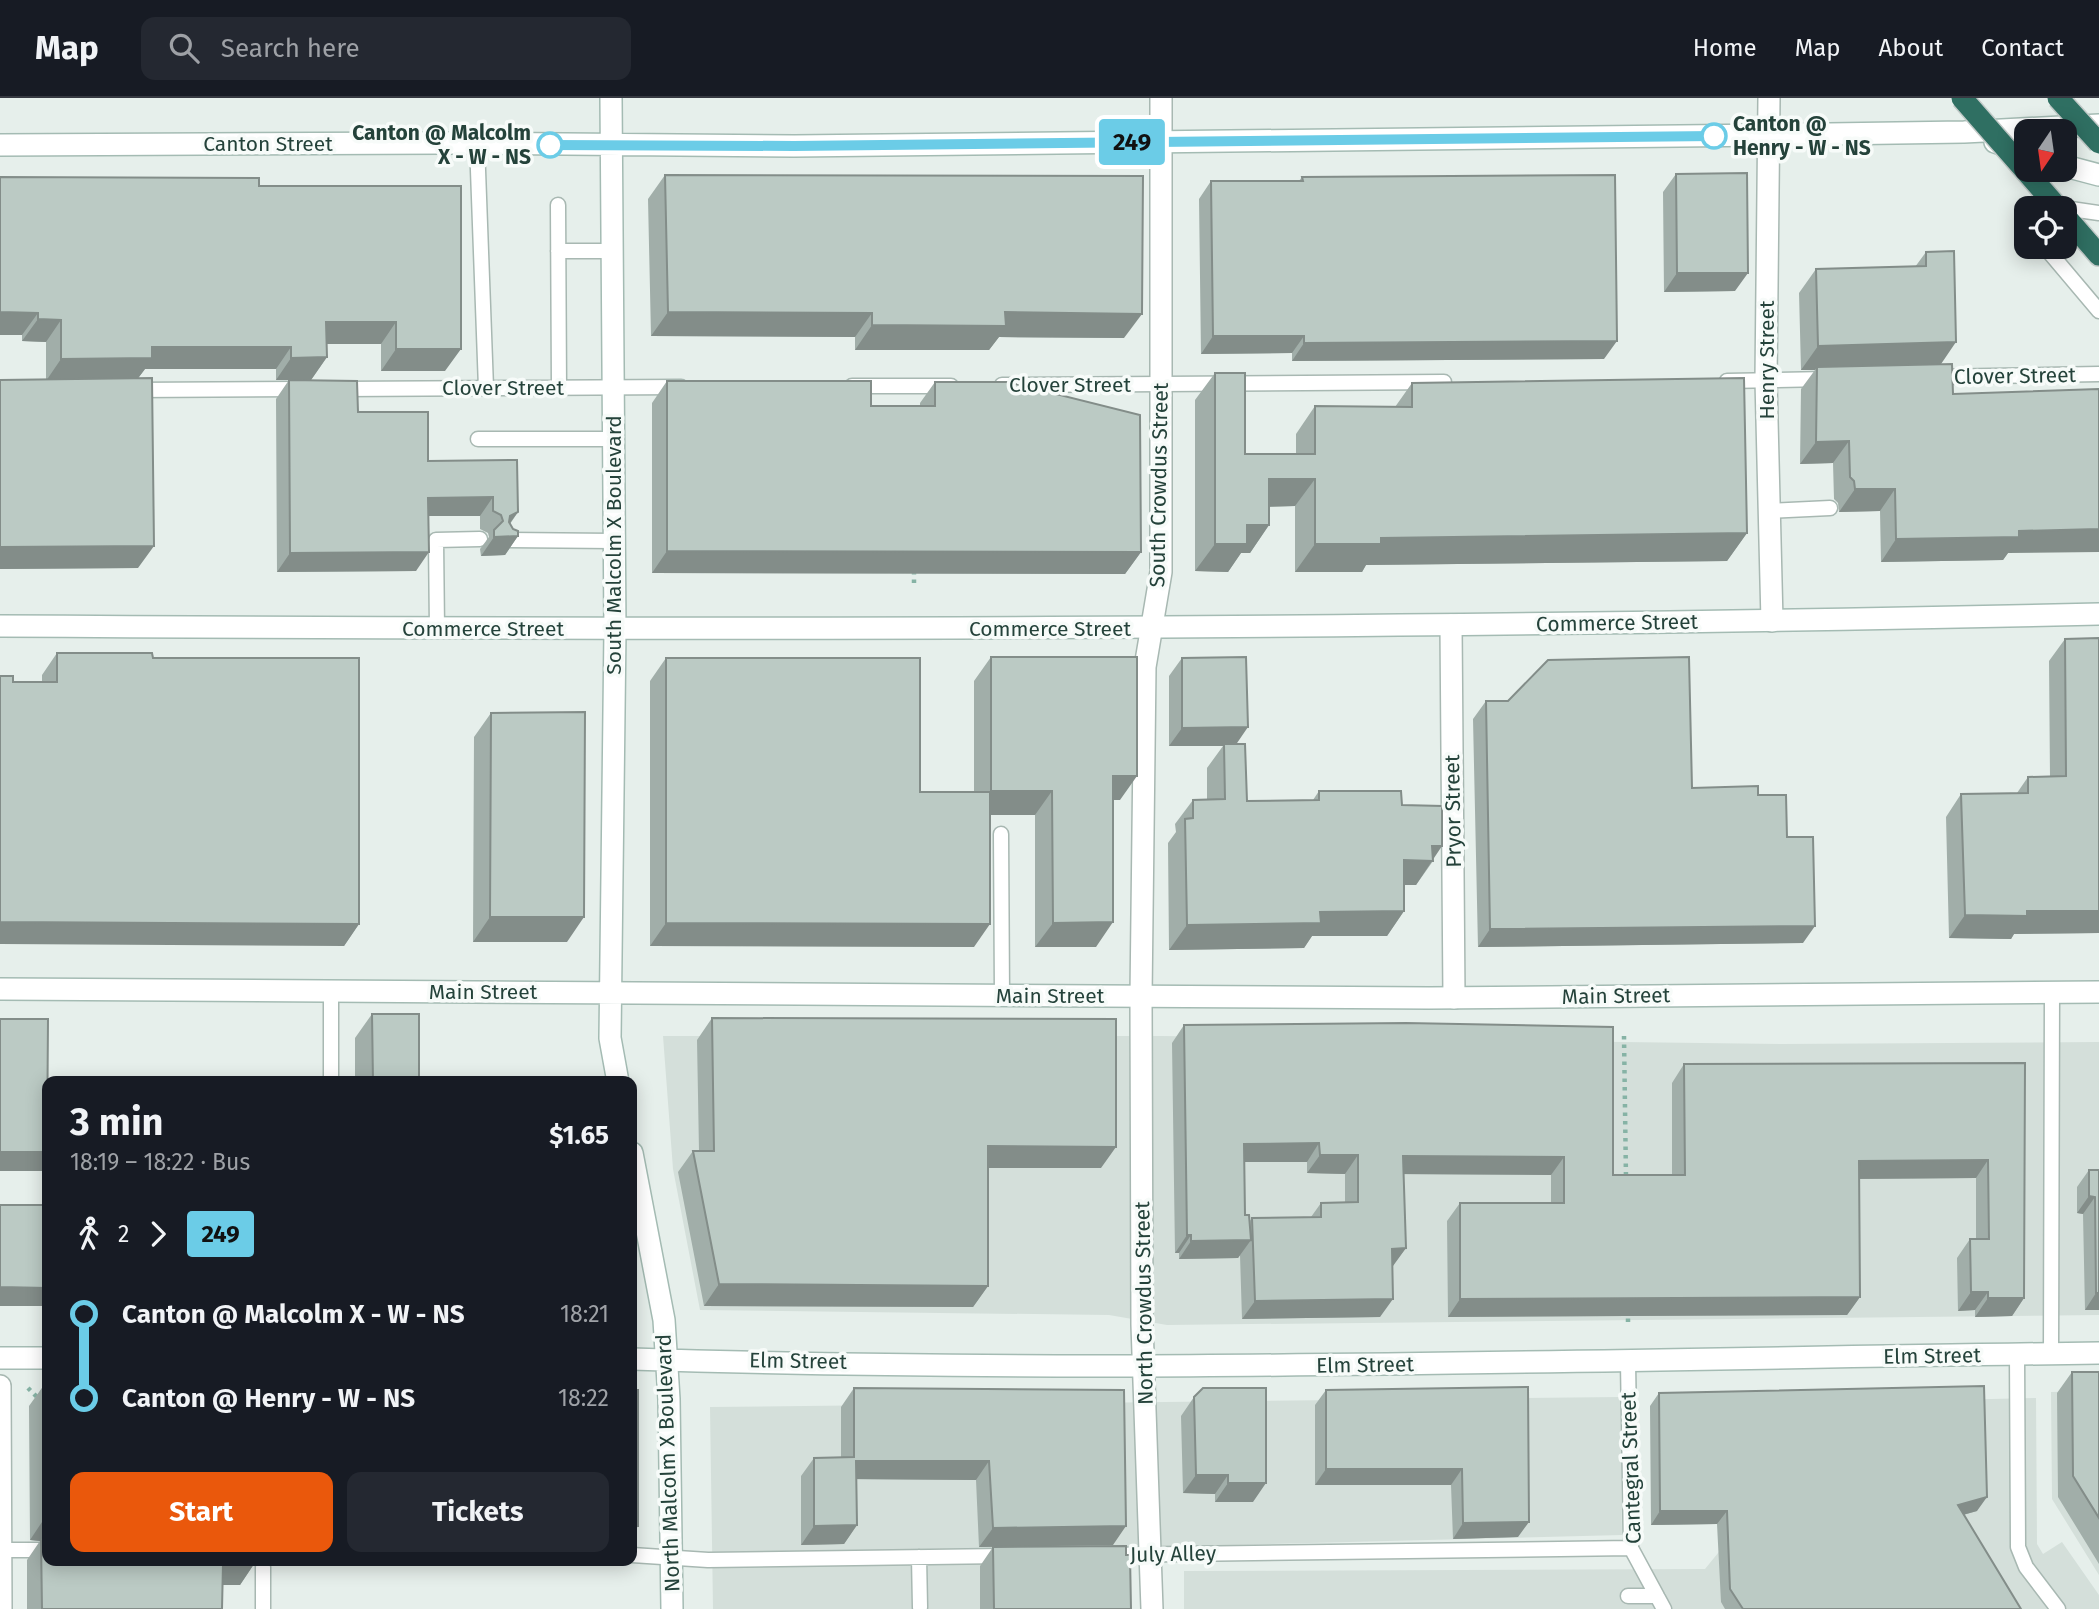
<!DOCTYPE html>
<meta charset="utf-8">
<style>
body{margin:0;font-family:"Fira Sans",sans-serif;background:#242831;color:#f1f3f6;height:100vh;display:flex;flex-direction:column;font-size:26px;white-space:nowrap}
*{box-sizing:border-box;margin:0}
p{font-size:23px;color:#9ea1a6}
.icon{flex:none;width:38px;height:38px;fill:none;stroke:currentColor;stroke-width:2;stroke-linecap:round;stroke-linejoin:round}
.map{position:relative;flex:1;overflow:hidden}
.details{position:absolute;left:42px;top:978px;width:595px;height:490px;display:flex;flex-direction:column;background:#171b24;border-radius:14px;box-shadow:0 4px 18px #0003}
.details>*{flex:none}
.badge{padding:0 14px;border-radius:5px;font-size:24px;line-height:46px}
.needle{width:46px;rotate:193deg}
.tools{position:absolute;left:2014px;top:21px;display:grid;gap:14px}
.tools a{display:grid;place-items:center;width:63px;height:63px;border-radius:14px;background:#171b24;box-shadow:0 4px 18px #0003;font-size:35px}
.map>.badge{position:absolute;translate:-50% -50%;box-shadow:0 0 0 4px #fff}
.legs{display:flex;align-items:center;gap:10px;height:77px;padding:0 28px;font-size:23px}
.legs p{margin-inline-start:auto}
.head{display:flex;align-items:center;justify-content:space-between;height:119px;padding:0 28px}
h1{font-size:38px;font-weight:700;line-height:52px}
.cta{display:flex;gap:14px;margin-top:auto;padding:14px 28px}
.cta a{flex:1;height:80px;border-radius:14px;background:#ea580c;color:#fff;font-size:28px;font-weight:700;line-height:80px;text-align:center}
.cta a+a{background:#242831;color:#f1f3f6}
ul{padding:0 28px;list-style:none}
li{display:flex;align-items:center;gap:24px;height:84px;font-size:26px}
li i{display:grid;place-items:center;width:10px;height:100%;margin:0 9px;background:currentColor}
li i::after{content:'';width:18px;height:18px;margin:-9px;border:5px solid;border-radius:50%;background:#171b24}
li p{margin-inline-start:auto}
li:first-child i{background:linear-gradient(#0000 50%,currentColor 0)}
li:last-child i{background:linear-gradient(currentColor 50%,#0000 0)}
header{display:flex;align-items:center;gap:42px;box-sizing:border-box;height:98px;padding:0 35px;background:#171b24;border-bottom:2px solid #363941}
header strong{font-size:33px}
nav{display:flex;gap:38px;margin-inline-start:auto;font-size:24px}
.search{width:490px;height:63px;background:#242831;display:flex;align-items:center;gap:18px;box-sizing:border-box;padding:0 24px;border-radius:14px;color:#9ea1a6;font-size:26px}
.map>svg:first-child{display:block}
.built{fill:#d4dfda}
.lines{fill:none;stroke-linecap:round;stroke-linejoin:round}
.lane-casing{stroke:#a8b8b2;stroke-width:17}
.street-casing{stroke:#a8b8b2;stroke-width:24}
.secondary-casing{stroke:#a4bbb3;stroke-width:24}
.highway-casing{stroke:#c2cac8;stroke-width:24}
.path{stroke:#86b3a5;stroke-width:4.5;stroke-dasharray:3.5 5;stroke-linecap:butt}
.lane{stroke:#fff;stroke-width:14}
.street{stroke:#fff;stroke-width:21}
.secondary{stroke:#fff;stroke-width:21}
.highway{stroke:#2f6f62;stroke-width:21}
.highway-bridge-casing{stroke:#c2cac8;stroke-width:24;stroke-linecap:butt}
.highway-bridge{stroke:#2f6f62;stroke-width:21}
.wall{fill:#a1aea9;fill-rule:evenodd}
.shaded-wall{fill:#838d89}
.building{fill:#bbcac4;stroke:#838d89;stroke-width:2}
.line-1-casing{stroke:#fff;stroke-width:16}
.line-1{stroke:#6bcce7;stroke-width:10}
.stop-1-dot{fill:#fff;stroke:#6bcce7;stroke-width:3.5}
.labels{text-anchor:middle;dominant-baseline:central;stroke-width:7;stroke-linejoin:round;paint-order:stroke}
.stop-label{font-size:21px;font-weight:bold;fill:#24423a;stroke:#f7fbf9;text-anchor:start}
.street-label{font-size:21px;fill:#24423a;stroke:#f7fbf9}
</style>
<header>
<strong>Map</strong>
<div class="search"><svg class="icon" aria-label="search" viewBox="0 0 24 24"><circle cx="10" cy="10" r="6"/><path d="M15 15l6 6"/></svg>Search here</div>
<nav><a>Home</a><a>Map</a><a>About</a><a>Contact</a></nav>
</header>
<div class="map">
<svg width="2099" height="1511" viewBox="0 0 2099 1511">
<rect width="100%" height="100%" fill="#e6efeb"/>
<!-- built -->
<path class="built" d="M663,938h499l620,8 317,-2v273l-932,10 -58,-10 -409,-5 -27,-141z
M2099,1293v184l-47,-76 -1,-107z
M1620,1299l2,138 -504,13 1,61h-406l-3,-202z
M2036,1300l1,146 6,10 19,-12 37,53v14h-915v-38l521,-2 22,-27 9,-137z"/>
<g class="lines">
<!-- lane casing -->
<g class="lane-casing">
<path id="lane" d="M477,45l9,245
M558,107l1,183
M2064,110l35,5
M2045,149l54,64
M558,153h54
M1933,279l166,-3
M1727,283l99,-2
M1002,287l442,-3
M852,288h99
M341,291l340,-2
M134,292l166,-1
M478,341h136
M1769,413l61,-3
M505,442l109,1
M437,531l-1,-89 44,-1
M1001,736l1,162
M331,893v91
M2017,1256l1,193 8,20 32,42
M2051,1256l1,-362
M1628,1264l3,186 33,61
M1,1452h46
M632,1457l76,5 296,-4
M1108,1457l523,-7
M919,1459l1,50
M263,1469v42
M1628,1498h29"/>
</g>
<!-- street casing -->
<g class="street-casing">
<path id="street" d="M1769,0l-3,282 6,241
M1451,527l3,373
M0,1288l1,223
M1152,1511l-10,-284 -1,-328 4,-330 16,-95v-474"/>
</g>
<!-- secondary casing -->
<g class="secondary-casing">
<path id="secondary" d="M611,0l4,532 -5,408 8,44
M1995,44l31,11
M0,47l444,-2 350,3 975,-11 195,-3 135,-7
M2065,68l34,9
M0,528c700,4 1399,4 2099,-12
M0,891l1429,9 670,-6
M632,1055l32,167 5,79 3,210
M0,1260h47
M632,1261c489,16 978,0 1467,-6"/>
</g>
<!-- highway casing -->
<g class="highway-casing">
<path id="highway" d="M2065,118l34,39"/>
</g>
<!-- path -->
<path class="path" d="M914,485v-13
M1624,938l2,143
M1628,1212v13
M28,1290l9,9"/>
<!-- lane -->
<use href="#lane" class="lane"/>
<!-- street -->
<use href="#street" class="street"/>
<!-- secondary -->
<use href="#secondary" class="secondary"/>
<!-- highway -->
<use href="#highway" class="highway"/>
<!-- highway-bridge casing -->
<g class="highway-bridge-casing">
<path id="highway-bridge" d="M1962,0l96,110
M2058,0l41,45"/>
</g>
<!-- highway-bridge -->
<use href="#highway-bridge" class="highway-bridge"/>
</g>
<!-- wall -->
<path class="wall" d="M1676,76l59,117 -71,1 -1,-100z
M665,77l459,163 -125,-1 -10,13h-134v-13l-204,-1 -3,-137z
M0,79l259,9 186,185h-64v-27h-55l1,13 -16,23h-35v-11h-131l-7,9v190l-138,1v-189l46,-1v-37l-24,-1v-6h-22z
M1302,79l302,182 -312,2v-8l-91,1 -2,-155 12,-18h88z
M1926,154l14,113 13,29 55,159 -5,7 -122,2 -1,-51 -41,1 -1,-9 -4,-4 -1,-36 -33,1 1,-75 14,-19h-14l-2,-77 17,-24 99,-2z
M1215,275l30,81h51v-20l19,-28 80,1 17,-24 335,150 -20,28 -361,4 -4,7h-67v-66l-26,1v18l-19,28h-9l-13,19 -33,-1v-171z
M289,282l69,32 70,49 90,51 -8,12 8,12 -13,19 -24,1 -1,-7 9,-12 -1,-4 -8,-4v-13h-52l-12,55 -139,1 -1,-173z
M667,283l204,25h49v-3l15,-21 206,170 -16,22 -473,-1v-170z
M2099,540v295l-85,1 -3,5 -62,-1 -3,-121 15,-23 56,-1 11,-16h22l-1,-116 16,-22z
M57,555l96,5 206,266 -15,22 -331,-264h29v-7z
M991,559l129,143h-7l-17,147h-61v-132h-45l-16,132 -324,-1v-265l16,-23 254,134h54v-111z
M1182,560l54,86 11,57 66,-1 6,-9 83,14 31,56 -17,24h-12v26l-17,25h-75l-8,12 -135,2 -1,-107 8,-11 -1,-8 18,-24 14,-1v-31l16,-22h-54v-70z
M1486,603h22l184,87 66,7 29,42 16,106 -325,4 -5,-228z
M491,615l76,229h-94l1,-205z
M372,916l47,68h-64v-44z
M712,920l389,150h-113v118l-15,21 -269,-1 -26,-134 15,-21h6l-2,-111z
M1184,927l429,150h59v-92l12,-19 341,-1 -1,235 -12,18 -37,1v-7l-17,1 -1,-53 13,-19h6v-61l-117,1 1,118 -13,18 -399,2 -1,-96 13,-18h91v-28l-148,-1 3,74 -14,18 -12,51 -138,2 -2,-64 -2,3 -59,1v-6h-4l-3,-210zM1244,1064h63v11l38,1v28l-24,1 -10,14 -59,1 -3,4 -4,-7z
M2089,1072h10v140h-14l-2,-96 -6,-1v-26z
M2072,1274h27v192l-41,-67 -1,-104z
M44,1287l3,176 207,3 -14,21h-17l-1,24h-195v-49l13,-19 -10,-1 -1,-134z
M1528,1289l-10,150 -65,2 -2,-54h-136v-80l11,-15z
M854,1290l270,2 -11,155 -134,2 -3,-67 -120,-1 1,46 -13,19 -43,1v-69l13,-18 27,-1v-50z
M1659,1295l318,118 -14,4 58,94h-296l-4,-7 -4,-78 -66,1 -1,-119z
M1194,1299l59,105h-38v-8l-32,-1 -2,-77z
M993,1449l133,8 5,54h-151v-43z"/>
<!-- shaded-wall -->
<path class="shaded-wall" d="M1677,175h71l-13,18 -71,1z
M0,214l38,1 -16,22h-22z
M668,214l204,1 -17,24 -204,-1z
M1005,214l137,2 -18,24 -125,-1 -10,13h-134l17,-25z
M38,221l23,1 -15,22 -24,-1z
M326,224h70l-15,22h-70z
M1213,238h91l-12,17 -91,1z
M1617,243l-13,18 -312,2 12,-18z
M1956,244l-17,25h-122l-2,3h-14l17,-24z
M152,249h139l-15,22h-131l-9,12h-90l15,-22z
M396,251h65l-16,22h-64z
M327,259l-16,23h-35l15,-22z
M1849,343l-16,22 -33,1 16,-22z
M1269,381h46l-20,27 -45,1z
M1855,391h40l-15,22 -41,1z
M493,399l-13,19h-65l13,-18z
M518,414l-13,18 5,-14z
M1247,427h22l-19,28h-9l-13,19 -33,-1 20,-27z
M2099,431v23l-91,1 -5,7 -122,2 15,-23 123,-8z
M1747,435l-20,28 -361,4 -4,7h-67l20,-28 66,-6z
M518,438l-13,19 -24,1 13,-19z
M154,448l-16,22 -138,1v-22z
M667,453l474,1 -16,22 -473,-1z
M429,454l-13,19 -139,1 13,-19z
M1248,629l-13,19 -11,-2 -1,2h-54l13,-18z
M1113,678h24l-17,24h-24z
M991,693h61l-17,24h-62z
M1432,748h10l-26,39h-29l17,-25z
M1404,813l-17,25h-75l-8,12 -135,2 18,-25 133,-13z
M2027,813h72v22l-85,1 -3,5 -62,-1 16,-23z
M490,819h94l-17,25h-94z
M0,824l359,2 -15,22 -344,-2z
M1113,824l-17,25h-61l18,-24z
M666,825l324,1 -16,23 -324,-1z
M1815,828l-12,17 -325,4 12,-18z
M1319,1045l-12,19h-76l13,-18z
M988,1048l128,1 -15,21h-129z
M0,1054h47v19h-47z
M1320,1057h38l-13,19 -38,-1z
M1403,1058l161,1 -13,18 -161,-1z
M1988,1062l-12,18 -130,1 13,-18z
M2089,1098l6,1 -12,17 -6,-1z
M1187,1137h4l-12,18h-4z
M1251,1142l-13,18 -59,1 12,-18z
M1406,1150l-13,18 -14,1 13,-18z
M719,1186l269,2 -15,21 -269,-1z
M0,1189l47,1v18h-47z
M1971,1194h17l-13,18 -17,1z
M2096,1195h3v17h-14z
M1860,1199l-13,18 -399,2 12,-18z
M1988,1200h36l-12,18 -37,1z
M1393,1201l-13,18 -138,2 13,-18z
M856,1363h133l-13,19 -133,-1z
M1326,1371h136l-11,16h-136z
M1196,1377h32l-13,19 -32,-1z
M1228,1385h38l-13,19h-38z
M1987,1399l-10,14 -29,8 10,-14z
M1660,1413h67l-10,13 -66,1z
M44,1421l3,1v21l-6,-2 -1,2 -10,-1z
M1529,1424l-11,15 -65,2 10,-16z
M857,1427l-13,19 -43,1 13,-19z
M632,1428h6l-6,10z
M1126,1428l-13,19 -134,2 14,-19z
M223,1466h31l-14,21h-32z"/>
<!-- building -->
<path class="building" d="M1747,75l1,100h-71l-1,-99z
M665,77l478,1 -1,138 -137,-2 1,14 -134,-1v-12l-204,-1z
M1615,77l2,166 -313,2v-7h-91l-2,-155h92l-1,-4z
M0,79l259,1v8h202v163h-65v-27h-70l1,35 -36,1v-11h-139v11l-91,1v-39l-23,-1v-6l-38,-1z
M1954,153l2,91 -138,4 -2,-77 110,-3v-14z
M1952,266l1,30 146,-5v140l-80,2v6l-123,2 -1,-50h-40l-1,-8 -4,-4 -1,-36 -33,1 1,-75z
M1215,275h30v81h70v-48l97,1v-24l332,-5 3,155 -366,5v6h-66v-65h-46v46h-22v19h-32z
M152,280l2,168 -154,1v-167z
M289,282l68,1 1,31h70v49l89,-1 1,52 -8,4 -1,6 4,7 5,2v5l-24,1v-7l9,-9 -2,-6 -8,-4v-14l-65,1 1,54 -139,1z
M667,283h204v25h64v-24h73l132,33 1,137 -474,-1z
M2099,540v273h-72v5l-62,-1 -4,-121 67,-1v-16l38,-1 -1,-137z
M57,555h95l1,5h206v266l-359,-2v-246h13v6h44z
M991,559h146v119h-24v146l-60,1 -1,-132h-61z
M1246,559l2,70 -66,1v-70z
M1689,559l3,131 66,-2v9h28l1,42h26l2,89 -325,3 -4,-228h22l40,-41z
M666,560h254v134h70v132l-324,-1z
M585,614l-1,205h-94l1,-204z
M1224,646h21l2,57 72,-1v-9h82l1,14 40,1v40h-10l1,15 -29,-1v51l-84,1 1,11 -134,2 -2,-106 8,-1v-18l32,-1z
M372,916h47v68h-46z
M712,920l404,1v128l-128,-1v140l-269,-2 -26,-133h21z
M0,921h48l-1,133h-47z
M1406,925l207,4v148h72l-1,-111 341,-1 -1,235h-36v-6h-17l-1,-53h19l-1,-79 -129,1 1,136 -400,2v-96h104v-46l-161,-1 3,92 -14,1 1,50 -138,2 -3,-83 69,-1v-14l37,-1v-47h-38l-1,-12 -75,1 1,71h4l2,25 -60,1v-6h-4l-3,-210z
M2089,1072h10v123h-3l-1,-96 -6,-1z
M0,1107h47v83l-47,-1z
M2072,1274h27v146l-26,-42z
M44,1287h3v135l-3,-1z
M1984,1288l3,111 -29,8 63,104h-278l-13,-20 -3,-78h-67l-1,-118z
M1528,1289l1,135 -66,1 -1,-54h-136v-79z
M854,1290l270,2 2,136 -133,2 -4,-67h-133l1,64 -43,1v-68l40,-1z
M1203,1290h63v95h-38v-8h-32l-2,-78z
M632,1292h6v136h-6z
M47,1440v23h207v3h-31l-1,45h-180l-1,-70z
M1126,1448v9h4l1,54h-137l-1,-62z"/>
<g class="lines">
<!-- line-1 casing -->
<g class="line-1-casing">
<path id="line-1" d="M550,47l244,1 920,-10"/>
</g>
<!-- line-1 -->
<use href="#line-1" class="line-1"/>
</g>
<!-- markers -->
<g class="stop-1-dot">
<circle cx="1714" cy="38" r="12"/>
<circle cx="550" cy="47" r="12"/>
</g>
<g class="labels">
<!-- stop labels -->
<g class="stop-label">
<text x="1733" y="26">Canton @<tspan x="1733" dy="24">Henry - W - NS</tspan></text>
<text x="531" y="35" text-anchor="end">Canton @ Malcolm<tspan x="531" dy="24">X - W - NS</tspan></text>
</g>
<!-- street labels -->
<g class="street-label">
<text x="268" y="46">Canton Street</text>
<text transform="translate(1767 262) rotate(-90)">Henry Street</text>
<text transform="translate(2015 278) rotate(-1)">Clover Street</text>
<text x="1070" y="287">Clover Street</text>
<text x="503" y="290">Clover Street</text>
<text transform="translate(1159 387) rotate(-89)">South Crowdus Street</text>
<text transform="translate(614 447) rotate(-90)">South Malcolm X Boulevard</text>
<text transform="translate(1617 525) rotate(-1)">Commerce Street</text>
<text x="483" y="531">Commerce Street</text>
<text x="1050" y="531">Commerce Street</text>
<text transform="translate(1453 713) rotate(-91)">Pryor Street</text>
<text x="483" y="894">Main Street</text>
<text x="1050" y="898">Main Street</text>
<text transform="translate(1616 898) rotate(-1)">Main Street</text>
<text transform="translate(1144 1205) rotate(-91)">North Crowdus Street</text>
<text transform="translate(1932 1258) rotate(-1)">Elm Street</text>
<text transform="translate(798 1263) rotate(1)">Elm Street</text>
<text transform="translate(1365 1267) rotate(-1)">Elm Street</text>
<text transform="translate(668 1365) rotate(-92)">North Malcolm X Boulevard</text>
<text transform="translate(1631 1370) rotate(-92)">Cantegral Street</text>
<text transform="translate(1173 1456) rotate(-1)">July Alley</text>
</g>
</g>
</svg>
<div class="tools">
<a><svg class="needle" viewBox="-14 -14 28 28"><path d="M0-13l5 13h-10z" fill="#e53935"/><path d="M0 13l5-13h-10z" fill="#9ea1a6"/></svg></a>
<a><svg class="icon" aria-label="locate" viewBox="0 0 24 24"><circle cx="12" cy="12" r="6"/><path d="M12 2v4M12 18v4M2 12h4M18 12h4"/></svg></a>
</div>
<b class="badge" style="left:1132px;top:44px;background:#6bcce7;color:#111">249</b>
<section class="details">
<div class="head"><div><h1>3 min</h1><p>18:19 – 18:22 · Bus</p></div><b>$1.65</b></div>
<div class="legs"><svg class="icon" aria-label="walk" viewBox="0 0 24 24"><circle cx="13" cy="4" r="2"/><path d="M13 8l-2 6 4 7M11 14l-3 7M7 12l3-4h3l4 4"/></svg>2<svg class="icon" aria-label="forward" viewBox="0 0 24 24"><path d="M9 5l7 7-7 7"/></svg><b class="badge" style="background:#6bcce7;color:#111">249</b></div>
<ul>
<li><i style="color:#6bcce7"></i><b>Canton @ Malcolm X - W - NS</b><p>18:21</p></li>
<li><i style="color:#6bcce7"></i><b>Canton @ Henry - W - NS</b><p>18:22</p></li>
</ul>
<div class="cta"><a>Start</a><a>Tickets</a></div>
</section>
</div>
